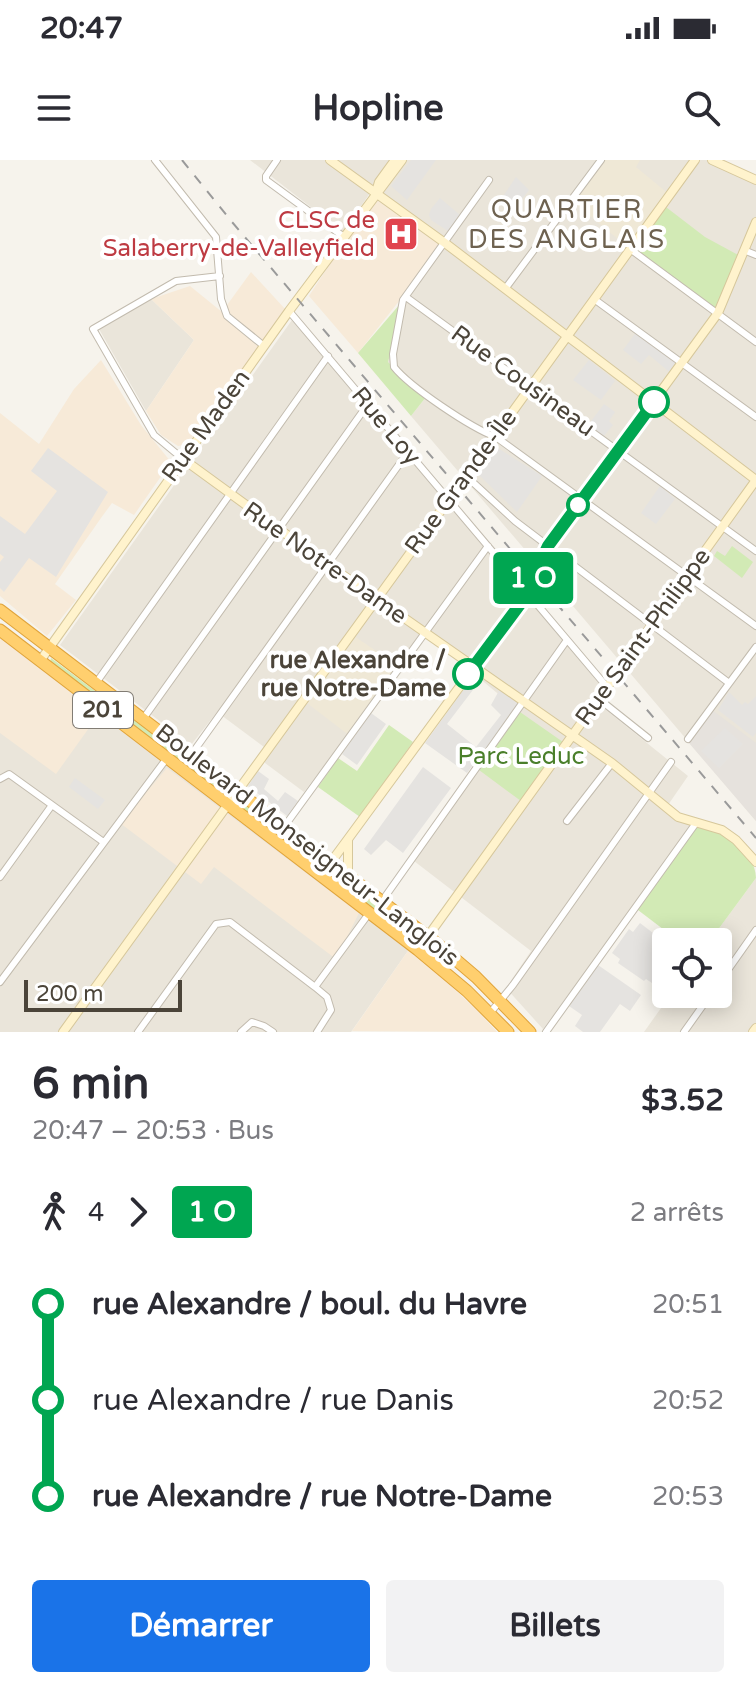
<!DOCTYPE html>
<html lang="fr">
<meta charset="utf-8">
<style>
body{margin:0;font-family:"Varela Round",sans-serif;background:#f2f2f3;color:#2b2b33;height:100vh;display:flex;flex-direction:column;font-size:30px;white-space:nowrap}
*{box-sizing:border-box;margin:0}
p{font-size:26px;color:#7c7c81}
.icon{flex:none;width:44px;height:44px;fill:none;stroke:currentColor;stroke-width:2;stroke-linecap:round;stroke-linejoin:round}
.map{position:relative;height:872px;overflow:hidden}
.side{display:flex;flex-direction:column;background:#fff;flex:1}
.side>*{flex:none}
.badge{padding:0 16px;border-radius:6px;font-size:28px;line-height:52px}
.buttons{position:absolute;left:652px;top:768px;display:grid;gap:16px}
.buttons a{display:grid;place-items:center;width:80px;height:80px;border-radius:8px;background:#fff;box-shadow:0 4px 20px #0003;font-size:40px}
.scale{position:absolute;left:24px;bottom:20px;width:158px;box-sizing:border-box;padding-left:8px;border:4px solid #4b4439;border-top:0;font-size:22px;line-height:28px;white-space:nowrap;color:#4b4439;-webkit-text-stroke:6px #fff;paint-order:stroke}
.map>.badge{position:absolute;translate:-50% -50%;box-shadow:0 0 0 4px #fff}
.legs{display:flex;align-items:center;gap:12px;height:88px;padding:0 32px;font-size:26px}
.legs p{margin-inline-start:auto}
.summary{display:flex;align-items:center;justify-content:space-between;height:136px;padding:0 32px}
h1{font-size:44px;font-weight:800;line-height:60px}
.primary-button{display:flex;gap:16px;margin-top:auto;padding:16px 32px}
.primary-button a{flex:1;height:92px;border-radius:8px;background:#1a73e8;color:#fff;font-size:32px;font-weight:800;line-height:92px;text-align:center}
.primary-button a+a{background:#f2f2f3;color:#2b2b33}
ul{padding:0 32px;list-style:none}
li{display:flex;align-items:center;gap:28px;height:96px;font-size:30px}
li i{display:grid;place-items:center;width:12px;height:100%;margin:0 10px;background:currentColor}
li i::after{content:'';width:20px;height:20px;margin:-10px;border:6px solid;border-radius:50%;background:#fff}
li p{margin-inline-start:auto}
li:first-child i{background:linear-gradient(#0000 50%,currentColor 0)}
li:last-child i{background:linear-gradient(currentColor 50%,#0000 0)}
.status{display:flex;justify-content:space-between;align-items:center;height:56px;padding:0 40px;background:#fff;direction:ltr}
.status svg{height:22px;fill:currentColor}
header{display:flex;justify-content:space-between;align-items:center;height:104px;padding:0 32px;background:#fff;font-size:36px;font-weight:800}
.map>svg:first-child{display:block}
.residential{fill:#eae5da}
.commercial{fill:#f7ead8}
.industrial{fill:#e6e2dd}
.education{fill:#efe8d6}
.green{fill:#d2eab5}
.parking{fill:#e5e3e0}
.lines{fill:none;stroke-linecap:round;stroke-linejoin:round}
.street-casing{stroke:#c2bbae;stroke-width:8}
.secondary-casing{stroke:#d6c79b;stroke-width:10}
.highway-casing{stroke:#e0a43c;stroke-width:13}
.street{stroke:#fff;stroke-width:6}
.secondary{stroke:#fff3cd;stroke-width:8}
.highway{stroke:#ffcf6e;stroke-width:11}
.rail{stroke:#9a9a9a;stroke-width:2;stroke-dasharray:10 10;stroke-linecap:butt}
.line-1-casing{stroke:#fff;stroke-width:18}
.line-1{stroke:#00a651;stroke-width:12}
.stop-1-dot{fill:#fff;stroke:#00a651;stroke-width:4}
.labels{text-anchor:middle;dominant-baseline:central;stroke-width:8;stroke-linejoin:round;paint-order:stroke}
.shield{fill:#fff;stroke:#817c74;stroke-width:2}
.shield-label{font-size:22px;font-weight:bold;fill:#4b4439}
.health-label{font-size:24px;fill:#be3a42;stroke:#fff;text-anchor:end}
.street-label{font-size:24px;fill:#4b4439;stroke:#fff}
.stop-label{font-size:24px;font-weight:bold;fill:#4b4439;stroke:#fff;text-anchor:end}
.park-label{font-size:24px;fill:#4a7f2a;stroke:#fff}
.neighbourhood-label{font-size:26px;letter-spacing:2px;fill:#6e6250;stroke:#fff}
</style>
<div class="status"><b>20:47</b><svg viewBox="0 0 49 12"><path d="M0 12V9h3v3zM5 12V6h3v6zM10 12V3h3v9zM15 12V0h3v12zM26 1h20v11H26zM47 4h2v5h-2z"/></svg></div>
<header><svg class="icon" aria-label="menu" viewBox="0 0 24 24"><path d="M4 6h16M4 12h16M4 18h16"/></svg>Hopline<svg class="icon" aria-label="search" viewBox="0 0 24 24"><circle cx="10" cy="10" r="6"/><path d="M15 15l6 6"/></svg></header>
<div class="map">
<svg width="756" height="872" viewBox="0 0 756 872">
<rect width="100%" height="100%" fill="#f6f3ec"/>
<!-- residential -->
<path class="residential" d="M250,0h143l-50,72z
M401,0h317l38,15v646l-345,-405 15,-19 -38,-35 18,-65 -30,-104z
M151,139l43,41 -48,71 -47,-82z
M292,160l310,367 -1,19 87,70 -20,29 28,18 -153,206 -37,-41 25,-37 -117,-90 106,-149 -95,-79 -121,159 -39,-29 -1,-16 -47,-35 -26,33 -131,-100z
M0,478l359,275 51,35 -59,84h-351z
M756,718v154h-112l27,-38h47v-52h-9z"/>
<!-- commercial -->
<path class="commercial" d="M376,33l69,50 -87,110 -49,-57z
M251,112l35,38 -98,134 -10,2 -17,-11 -15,-24 48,-71 -43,-41 39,-13 32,26z
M101,200l40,65 30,37 -37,53 -22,-12 -11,15 -46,66 21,16 -29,36 -47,-40v-183l39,31 35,-55z
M0,478l99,76 -43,60 -56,-41z
M167,608l192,145 -23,46 -122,-92 -13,17 -81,-61z
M410,788l69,64 18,20 -145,-1z"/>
<!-- industrial -->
<path class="industrial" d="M712,550l44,33v78l-67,-78z"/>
<!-- education -->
<path class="education" d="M601,0h39l-4,7 34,28 -40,54 -59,-49z
M351,474l49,33 -50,69 -47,-36z"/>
<!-- green -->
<path class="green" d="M662,44l43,33 35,19 -23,56 -87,-63z
M406,137l-18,65 38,35 -15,19 -53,-63z
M732,386l21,16 -11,16 -28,-22 3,-5 8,5z
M51,498l170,127 5,4 -1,5 -175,-131z
M520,552l43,30 -42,59 -42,-31z
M389,565l24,17 -53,75 -42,-30 20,-29 19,13z
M245,644l68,50 6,9 -75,-51 -3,-5z
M696,663c23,7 60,27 60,55l-47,64h-29l-46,-35z
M333,710l82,63 3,6h-2l-87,-62 -2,-3z"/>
<!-- parking -->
<path class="parking" d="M411,0h25l-29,40 -16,-14z
M516,17l13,13 -17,22 -12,-11z
M440,38l20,17 -12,16 -17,-11 -2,-5 2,-6z
M637,171l45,32 -9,12 -24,-20 -8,9 -18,-14z
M589,200l26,21 -14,19 -28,-20z
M604,244l11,8 -6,9 4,4 -9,11 -16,-11z
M496,287l46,29 -25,36 -38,-37z
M48,288l60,44 -52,85 -27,-19 -25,34 -4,-4v-26l4,-5 -4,-3v-38l25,18 32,-43 -26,-20z
M660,326l15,13 -19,25 -15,-11z
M475,514l7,4 -35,46 29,23 25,-32 -10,-10 9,-16 18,15 -51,69 -42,-30z
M729,532l13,13 3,-3 3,2 8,-8v37l-3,4 -35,-27z
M371,553l15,11 -29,41 -15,-11z
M725,568l18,16 -24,24 -18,-17z
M423,607l28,21 -48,65 -17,-13 -15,15 -7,-6z
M258,611l11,8 -5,10 14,12 7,-9 13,9 -11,15 -39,-30z
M75,618l30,22 -7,9 -29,-22z
M640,763l26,20v27l-11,15 -9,-6 -2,2 -26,-18 2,-4 -8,-6 17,-24 4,3z
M598,805l43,30 -11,16 -10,-7 -20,28h-17l-8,-6 7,-11 -13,-9z"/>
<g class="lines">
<!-- street casing -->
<g class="street-casing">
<path id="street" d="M155,0l61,77 5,62 6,17 37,30
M277,0l-11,16v4l78,57
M489,20l-86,120 -10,54 1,13c16,20 77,61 102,70l260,189
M630,89l126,93
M746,91l10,4
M505,129l96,-129
M406,137l350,254
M594,139l162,118
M289,151l318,376
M183,299l-29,-24 -61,-106 83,-48 44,-5
M466,316l49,45 214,162
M96,523l232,-327
M599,539l49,39
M143,559l225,-315
M688,579l68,-92
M191,595l217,-303
M0,619l9,-5 93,67
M567,661l45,-58
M284,667l204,-281
M0,717l52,-72
M382,741l185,-261
M0,822l167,-224
M718,824l38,-54
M315,827l12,10 4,13 -14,22
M490,853l23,-28 158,-223
M138,872l78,-108 14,-2 85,65 55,-75
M241,872l11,-10 12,4 9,6
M546,872l150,-209
M684,872l27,-38"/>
</g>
<!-- secondary casing -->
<g class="secondary-casing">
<path id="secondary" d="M330,0l115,83 311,237
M712,0l44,20
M376,32l3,-10 16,-22
M183,299l144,105 285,199 66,54 44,13 14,10 20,22
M40,501l249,-350 113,-151
M348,680v35
M317,712l14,-10 17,-23 173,-236 27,-57 170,-233 38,-91
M418,790l338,-470
M63,872l632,-872
M753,872l3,-4"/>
</g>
<!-- highway casing -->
<g class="highway-casing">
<path id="highway" d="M0,450l435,332 41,35 54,55
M0,470l418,320 49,41 41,41"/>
</g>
<!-- street -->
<use href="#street" class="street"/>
<!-- secondary -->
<use href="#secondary" class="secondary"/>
<!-- highway -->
<use href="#highway" class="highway"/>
<!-- rail -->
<path class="rail" d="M182,0l50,62 524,616"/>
</g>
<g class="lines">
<!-- line-1 casing -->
<g class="line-1-casing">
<path id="line-1" d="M468,514l53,-71 27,-57 106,-144"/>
</g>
<!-- line-1 -->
<use href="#line-1" class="line-1"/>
</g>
<!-- icons -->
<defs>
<g id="hospital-square" transform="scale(1.8)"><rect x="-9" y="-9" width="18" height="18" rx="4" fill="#e0444e" stroke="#fff"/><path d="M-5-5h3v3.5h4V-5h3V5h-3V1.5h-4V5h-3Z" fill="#fff"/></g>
</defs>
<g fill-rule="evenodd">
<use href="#hospital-square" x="401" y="74"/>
</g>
<!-- markers -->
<g class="stop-1-dot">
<circle cx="654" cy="242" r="14"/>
<circle cx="578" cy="345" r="10"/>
<circle cx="468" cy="514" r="14"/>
</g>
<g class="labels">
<!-- shield labels -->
<rect class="shield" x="73" y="532" width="60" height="36" rx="6"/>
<g class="shield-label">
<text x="103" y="550">201</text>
</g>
<!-- health labels -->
<g class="health-label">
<text x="375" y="60">CLSC de<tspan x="375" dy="28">Salaberry-de-Valleyfield</tspan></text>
</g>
<!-- street labels -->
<g class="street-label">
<text transform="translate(523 221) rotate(36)">Rue Cousineau</text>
<text transform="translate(206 266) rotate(-54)">Rue Maden</text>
<text transform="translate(386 266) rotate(50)">Rue Loy</text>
<text transform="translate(461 322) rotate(-54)">Rue Grande-Île</text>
<text transform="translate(325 403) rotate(35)">Rue Notre-Dame</text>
<text transform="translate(643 477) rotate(-54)">Rue Saint-Philippe</text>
<text transform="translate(307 685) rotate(38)">Boulevard Monseigneur-Langlois</text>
</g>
<!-- stop labels -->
<g class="stop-label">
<text x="446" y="500">rue Alexandre /<tspan x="446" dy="28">rue Notre-Dame</tspan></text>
</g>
<!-- park labels -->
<g class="park-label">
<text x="521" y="596">Parc Leduc</text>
</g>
<!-- neighbourhood labels -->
<g class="neighbourhood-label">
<text x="567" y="49">QUARTIER<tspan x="567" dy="30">DES ANGLAIS</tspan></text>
</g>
</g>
</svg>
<div class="buttons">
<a><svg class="icon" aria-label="locate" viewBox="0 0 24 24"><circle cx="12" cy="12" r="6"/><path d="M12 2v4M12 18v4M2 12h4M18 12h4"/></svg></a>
</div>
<div class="scale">200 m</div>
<b class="badge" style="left:533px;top:418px;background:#00a651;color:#fff">1 O</b>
</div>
<section class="side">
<div class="summary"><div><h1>6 min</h1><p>20:47 – 20:53 · Bus</p></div><b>$3.52</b></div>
<div class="legs"><svg class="icon" aria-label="walk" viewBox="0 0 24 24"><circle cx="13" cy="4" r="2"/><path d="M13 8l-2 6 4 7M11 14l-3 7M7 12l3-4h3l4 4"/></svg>4<svg class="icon" aria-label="forward" viewBox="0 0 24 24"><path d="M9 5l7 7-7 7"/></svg><b class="badge" style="background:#00a651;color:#fff">1 O</b><p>2 arrêts</p></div>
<ul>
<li><i style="color:#00a651"></i><b>rue Alexandre / boul. du Havre</b><p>20:51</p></li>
<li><i style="color:#00a651"></i><span>rue Alexandre / rue Danis</span><p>20:52</p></li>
<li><i style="color:#00a651"></i><b>rue Alexandre / rue Notre-Dame</b><p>20:53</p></li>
</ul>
<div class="primary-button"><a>Démarrer</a><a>Billets</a></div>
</section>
